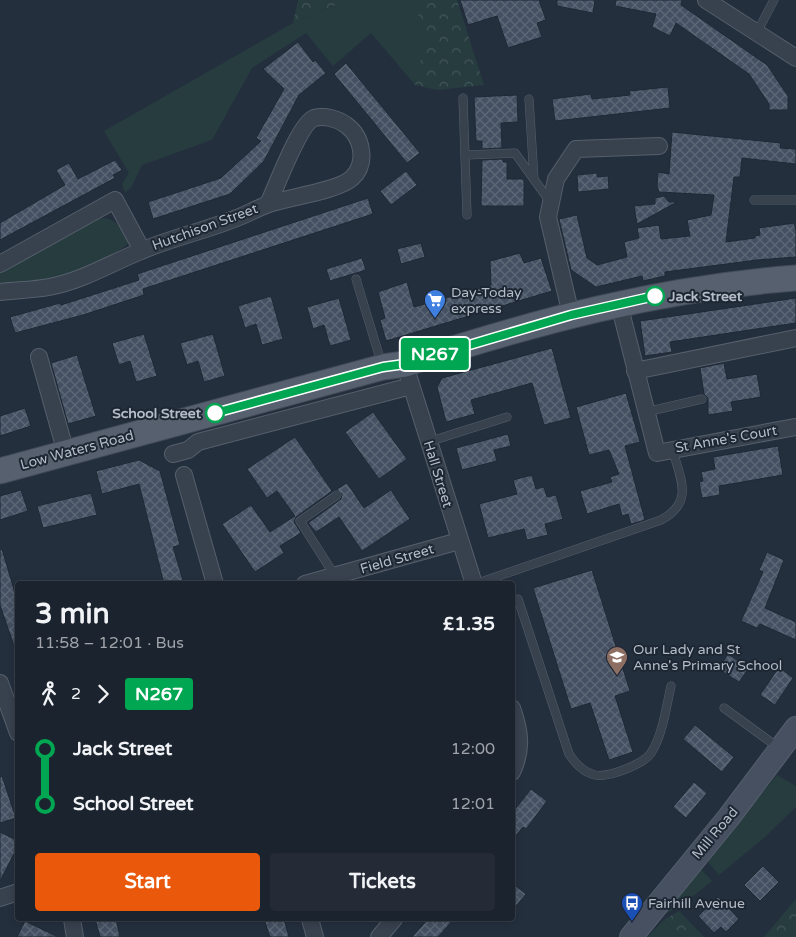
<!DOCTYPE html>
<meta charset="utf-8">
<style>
body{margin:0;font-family:"Varela Round",sans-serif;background:#242b36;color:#f1f3f6;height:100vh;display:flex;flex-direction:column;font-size:19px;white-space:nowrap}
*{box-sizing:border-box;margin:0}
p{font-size:16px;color:#a0a4aa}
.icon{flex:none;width:28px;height:28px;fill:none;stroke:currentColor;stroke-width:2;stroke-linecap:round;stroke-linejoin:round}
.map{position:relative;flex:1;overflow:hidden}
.details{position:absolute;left:15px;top:581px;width:500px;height:340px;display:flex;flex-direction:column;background:#1b232e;border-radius:5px;box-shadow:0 2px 8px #0003,0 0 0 1px #39404a}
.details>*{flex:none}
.badge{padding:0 10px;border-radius:4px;font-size:18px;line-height:32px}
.map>.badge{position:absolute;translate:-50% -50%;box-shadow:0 0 0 2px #fff}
.legs{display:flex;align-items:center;gap:8px;height:55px;padding:0 20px;font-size:16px}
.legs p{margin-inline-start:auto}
.overview{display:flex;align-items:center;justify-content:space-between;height:85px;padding:0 20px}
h1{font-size:28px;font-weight:800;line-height:38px}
.button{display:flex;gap:10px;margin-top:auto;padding:10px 20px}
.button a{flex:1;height:58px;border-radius:5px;background:#ea580c;color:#fff;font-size:20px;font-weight:800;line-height:58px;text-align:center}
.button a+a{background:#242b36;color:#f1f3f6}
ul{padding:0 20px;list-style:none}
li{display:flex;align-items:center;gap:18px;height:55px;font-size:19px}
li i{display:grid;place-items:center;width:8px;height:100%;margin:0 6px;background:currentColor}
li i::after{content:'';width:12px;height:12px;margin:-6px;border:4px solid;border-radius:50%;background:#1b232e}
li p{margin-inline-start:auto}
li:first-child i{background:linear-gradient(#0000 50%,currentColor 0)}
li:last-child i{background:linear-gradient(currentColor 50%,#0000 0)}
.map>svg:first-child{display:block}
.grass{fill:#263c3f}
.forest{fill:url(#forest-crowns)}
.building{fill:url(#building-cross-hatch);stroke:#1f2835}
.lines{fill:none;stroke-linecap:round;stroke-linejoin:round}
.lane-casing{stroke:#565f6c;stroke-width:9}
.street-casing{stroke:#565f6c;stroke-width:18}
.secondary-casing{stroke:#565f6c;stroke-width:24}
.primary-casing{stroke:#414a57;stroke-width:27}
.lane{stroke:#38414e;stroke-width:8}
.street{stroke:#38414e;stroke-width:16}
.secondary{stroke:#465061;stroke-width:22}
.primary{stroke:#56606e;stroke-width:25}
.line-1-casing{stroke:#fff;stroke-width:11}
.line-1{stroke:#00a651;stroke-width:8}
.stop-1-dot{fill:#fff;stroke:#00a651;stroke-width:2.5}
.labels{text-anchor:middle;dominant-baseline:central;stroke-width:4;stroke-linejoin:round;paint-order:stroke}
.street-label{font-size:14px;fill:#b4bcc9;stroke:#1d2633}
.poi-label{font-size:14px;fill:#b4bcc9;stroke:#1d2633;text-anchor:start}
.stop-label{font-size:14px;font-weight:bold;fill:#b4bcc9;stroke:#1d2633;text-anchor:start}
</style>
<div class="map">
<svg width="796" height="937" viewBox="0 0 796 937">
<defs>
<pattern id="forest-crowns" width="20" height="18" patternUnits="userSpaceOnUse" patternTransform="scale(1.25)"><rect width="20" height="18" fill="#263c3f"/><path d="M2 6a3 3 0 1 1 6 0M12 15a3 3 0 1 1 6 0" fill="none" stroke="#435659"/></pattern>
<pattern id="building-cross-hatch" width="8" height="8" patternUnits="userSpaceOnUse" patternTransform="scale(1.25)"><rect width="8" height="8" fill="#455162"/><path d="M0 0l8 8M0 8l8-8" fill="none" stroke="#5d6877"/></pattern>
</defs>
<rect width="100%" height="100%" fill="#242f3e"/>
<!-- grass -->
<path class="grass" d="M348,0h66l13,36 -12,49 -44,-52 -38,33 -27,-33 -54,35 -40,72 -70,25 -10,21 -7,7 -3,-9 7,-11 -25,-42 189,-108z
M103,218c15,2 19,10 26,24 -18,23 -100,46 -129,42v-14l93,-51z
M777,775l19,11v21l-32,31 -45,37 -12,-14z
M701,869l11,12 -26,21 -26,15z
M664,920l16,17h-33z"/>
<!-- forest -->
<path class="forest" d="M298,0h50l-55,23z
M413,0h44l27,85 -47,5 -22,-5 11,-49z
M796,899v38h-32z
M679,911l25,26h-24l-16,-17z"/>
<!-- building -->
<path class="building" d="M460,0h79l7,20 -9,3 5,14 -34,11 -11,-32 -29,9z
M557,0h38l-2,13 -36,-7z
M616,0h66l-1,5 86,60 21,31v14h-19v-6l-20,-30 -73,-51 -6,13 -18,-9 4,-13 -41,-8z
M298,42l15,20 2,-2 11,13 -27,22 -35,66 -34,33 -77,25 -5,-17 73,-24 40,-37 -5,-3 28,-49 -21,-20z
M346,63l74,90 -13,10 -73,-89z
M668,87l2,21 -115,13 -3,-22 39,-5 1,5 38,-4 -1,-4z
M517,95l1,27 -17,1 1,25 -20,1v-8h-6l-2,-44z
M672,132l109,11 -1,5 16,1v15l-54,-6 -2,19h-6l-8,65 29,-4v-2l5,-1 -1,-7 35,-5 2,7v27l-39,3 -92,12v4l-22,5 -1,-5 -46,11 -25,-17 -12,-51 18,-4 10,43 10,7 30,-8 -3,-15 15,-4 -2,-10 22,-3 2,14 29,-3 -3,-16 24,-5 3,-20 -55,-3 -2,-6 1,-14 11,2z
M503,159v3h4v17h17v27h-43l1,-46z
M115,160l7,10 -9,5 2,3 -115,62v-17l65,-38 -9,-15 13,-7 9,16z
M406,171l11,14 -26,20 -11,-14z
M597,173v4l11,-1 1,13 -31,3 -1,-17z
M664,196l5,6h8l-40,22 -3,-18 21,-2v-6z
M368,198l5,16 -230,75 1,6 -61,20 -68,18 -5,-16 50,-14 1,2 78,-25 -2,-6z
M421,243l4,14 -24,7 -4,-15z
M520,253l4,10 17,-5 11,33 -166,50 -6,-21 5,-2 -7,-26 29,-10 7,25 77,-22 -1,-24z
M362,258l4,12 -36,11 -4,-12z
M271,296l12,43 -21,6 -6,-21 -11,4 -7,-22z
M339,298l12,42 -21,6 -6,-21 -11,4 -6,-22z
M796,298v25l-126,19 2,10 -27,4 -5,-35z
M144,334l13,42 -21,6 -6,-21 -11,4 -7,-22z
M213,334l12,42 -21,6 -6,-21 -11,4 -7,-22z
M552,348l19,70 -27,7 -12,-42 -61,17 4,14 -29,8 -9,-35 5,-9z
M77,355l19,61 -28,8 -17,-61z
M724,363l3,16 30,-5 4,23 -30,5 2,9 -25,4v-17l-4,-4 -4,-26z
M626,393l14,49 -15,4 20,74 -14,4 -3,-10 -6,2 -3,-12 -32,10 -7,-23 32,-9 -2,-5 9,-3 -10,-24 -20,5 -13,-48z
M25,408l6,18 -31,10v-20z
M373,412l34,47 -28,20 -34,-47z
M508,434l3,12 -17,4 3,11 -35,9 -6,-22z
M295,437l37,54 -36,26 -2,5 7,11 -21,13 4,7 -29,19 -33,-48 29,-19 19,27 25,-16 -18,-25 -10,7 -20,-29z
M778,446l5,29 -64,11 1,9 -18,3 -3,-16 4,-1 -2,-9 14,-3 -2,-12z
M139,460l21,11 20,74 -7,2 11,37h-20l-25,-100 -37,10 -6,-23z
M532,475l4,14 8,-2 3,10 9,-2 7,24 -18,5 3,11 -21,5 -3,-11 -36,9 -9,-34 38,-10 -4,-14z
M347,483l17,25 27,-18 19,29 -48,32 -23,-34 -23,15 -8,-9 33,-24 1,-5 -5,-5z
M21,490l7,21 -28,9v-24z
M91,493l6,22 -54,13 -6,-22z
M2,549l16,54v46h-3l-15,-44v-55z
M767,552l17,8 -19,48 31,14v18l-36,-16 -3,4 -16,-7 22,-49 -4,-2z
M592,570l38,121 -15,5 18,56 -24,8 -19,-57 -19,6 -38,-121z
M728,654l21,14 -10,14 -21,-13z
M779,667l14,11 -18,27 -15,-10z
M695,725l39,32 -12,15 -39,-33z
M2,776l14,42 -16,5v-46z
M694,782l13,11 -21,25 -13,-11z
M531,789l16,12 -21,28 -3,-2 -11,13v-27z
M0,832l18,9v5l-18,35z
M763,866l16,16 -19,19 -16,-16z
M512,883l14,11 -14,17z
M718,897l21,22 -13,13 -5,-5 -7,6 -16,-17z
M95,919h21l4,18h-20z
M264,919h20l5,18h-19z
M428,919h26l-16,18h-26z
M25,921l33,16h-41z"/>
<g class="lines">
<!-- lane casing -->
<g class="lane-casing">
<path id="lane" d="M757,32l17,-32
M463,98l4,117
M529,99l5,80
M465,155l50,-2 36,50
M754,200h42
M356,279l26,86
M646,412l56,-13
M428,442l79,-25
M335,576l-35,-55 37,-26
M475,584l186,-64c34,-18 19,-42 11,-72
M512,601l6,-2 51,155c7,10 14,18 26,21 13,3 49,-11 56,-22 12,-19 15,-45 20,-67
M724,708l55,40"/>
</g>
<!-- street casing -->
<g class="street-casing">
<path id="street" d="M706,0l90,58
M0,264l115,-64 27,50
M0,292c16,-2 33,-2 49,-5 33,-6 62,-24 92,-36 30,-13 63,-20 93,-32 12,-4 23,-11 35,-15 20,-7 69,-13 83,-26 16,-15 10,-42 -6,-53 -8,-6 -21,-10 -32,-7 -15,6 -38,70 -46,86
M619,304l38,149 138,-26
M571,315l-23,-98 8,-38 20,-30 83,-3
M39,357l27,96
M635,371l161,-33
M408,375l66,209
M173,454l15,-4 10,-8 213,-56
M184,475l31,109
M305,584l154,-43
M0,683l18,50
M512,708c8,23 11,41 0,64
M0,898l18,-6
M72,919l3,18
M310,919l5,18
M379,937l15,-18"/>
</g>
<!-- secondary casing -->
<g class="secondary-casing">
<path id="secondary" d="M631,937l98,-120 67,-89"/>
</g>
<!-- primary casing -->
<g class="primary-casing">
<path id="primary" d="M0,471l383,-104 22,-3c130,-42 255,-76 391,-86"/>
</g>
<!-- lane -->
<use href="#lane" class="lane"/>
<!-- street -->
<use href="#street" class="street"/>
<!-- secondary -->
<use href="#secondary" class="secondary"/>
<!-- primary -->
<use href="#primary" class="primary"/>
</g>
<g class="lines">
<!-- line-1 casing -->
<g class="line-1-casing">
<path id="line-1" d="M215,413l168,-46 22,-3 166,-49 84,-19"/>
</g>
<!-- line-1 -->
<use href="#line-1" class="line-1"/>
</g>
<!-- icons -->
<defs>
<g id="supermarket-pin" transform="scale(1.125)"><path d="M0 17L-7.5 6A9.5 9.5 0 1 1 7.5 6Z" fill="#3f7fe0" stroke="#1d2633"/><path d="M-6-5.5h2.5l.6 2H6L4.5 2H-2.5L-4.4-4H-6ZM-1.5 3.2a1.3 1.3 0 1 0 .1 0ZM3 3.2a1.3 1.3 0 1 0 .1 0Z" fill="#fff"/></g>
<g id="school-pin" transform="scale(1.125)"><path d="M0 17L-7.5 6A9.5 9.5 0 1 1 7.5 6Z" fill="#8d6e63" stroke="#1d2633"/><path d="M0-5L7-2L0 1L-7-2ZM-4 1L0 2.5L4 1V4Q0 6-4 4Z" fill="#fff"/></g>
<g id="bus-pin" transform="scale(1.125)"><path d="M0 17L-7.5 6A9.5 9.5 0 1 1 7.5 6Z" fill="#1a4fb4" stroke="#1d2633"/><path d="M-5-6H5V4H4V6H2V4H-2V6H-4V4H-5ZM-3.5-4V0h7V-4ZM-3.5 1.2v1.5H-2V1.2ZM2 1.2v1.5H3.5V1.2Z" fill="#fff"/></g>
</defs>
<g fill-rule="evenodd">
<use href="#supermarket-pin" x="435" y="300"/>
<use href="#school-pin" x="617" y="657"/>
<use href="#bus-pin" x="632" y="903"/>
</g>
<!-- markers -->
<g class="stop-1-dot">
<circle cx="655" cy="296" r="9"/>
<circle cx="215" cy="413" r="9"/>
</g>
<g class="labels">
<!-- street labels -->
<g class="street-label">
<text transform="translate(205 227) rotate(-20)">Hutchison Street</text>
<text transform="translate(726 439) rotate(-10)">St Anne's Court</text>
<text transform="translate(77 450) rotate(-15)">Low Waters Road</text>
<text transform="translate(438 474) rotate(73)">Hall Street</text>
<text transform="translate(397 559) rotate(-16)">Field Street</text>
<text transform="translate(715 833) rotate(-50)">Mill Road</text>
</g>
<!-- poi labels -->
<g class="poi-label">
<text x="451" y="292">Day-Today<tspan x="451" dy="16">express</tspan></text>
<text x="633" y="649">Our Lady and St<tspan x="633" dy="16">Anne's Primary School</tspan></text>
<text x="648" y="903">Fairhill Avenue</text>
</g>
<!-- stop labels -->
<g class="stop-label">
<text x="669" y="296">Jack Street</text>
<text x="201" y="413" text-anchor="end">School Street</text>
</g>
</g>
</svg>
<b class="badge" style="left:435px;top:354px;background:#00a651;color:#fff">N267</b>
<section class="details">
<div class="overview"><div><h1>3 min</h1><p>11:58 – 12:01 · Bus</p></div><b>£1.35</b></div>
<div class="legs"><svg class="icon" aria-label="walk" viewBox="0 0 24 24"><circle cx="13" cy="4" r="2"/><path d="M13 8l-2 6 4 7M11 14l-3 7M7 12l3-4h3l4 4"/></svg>2<svg class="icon" aria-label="forward" viewBox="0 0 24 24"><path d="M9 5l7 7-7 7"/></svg><b class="badge" style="background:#00a651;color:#fff">N267</b></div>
<ul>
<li><i style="color:#00a651"></i><b>Jack Street</b><p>12:00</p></li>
<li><i style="color:#00a651"></i><b>School Street</b><p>12:01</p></li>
</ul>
<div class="button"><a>Start</a><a>Tickets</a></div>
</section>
</div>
